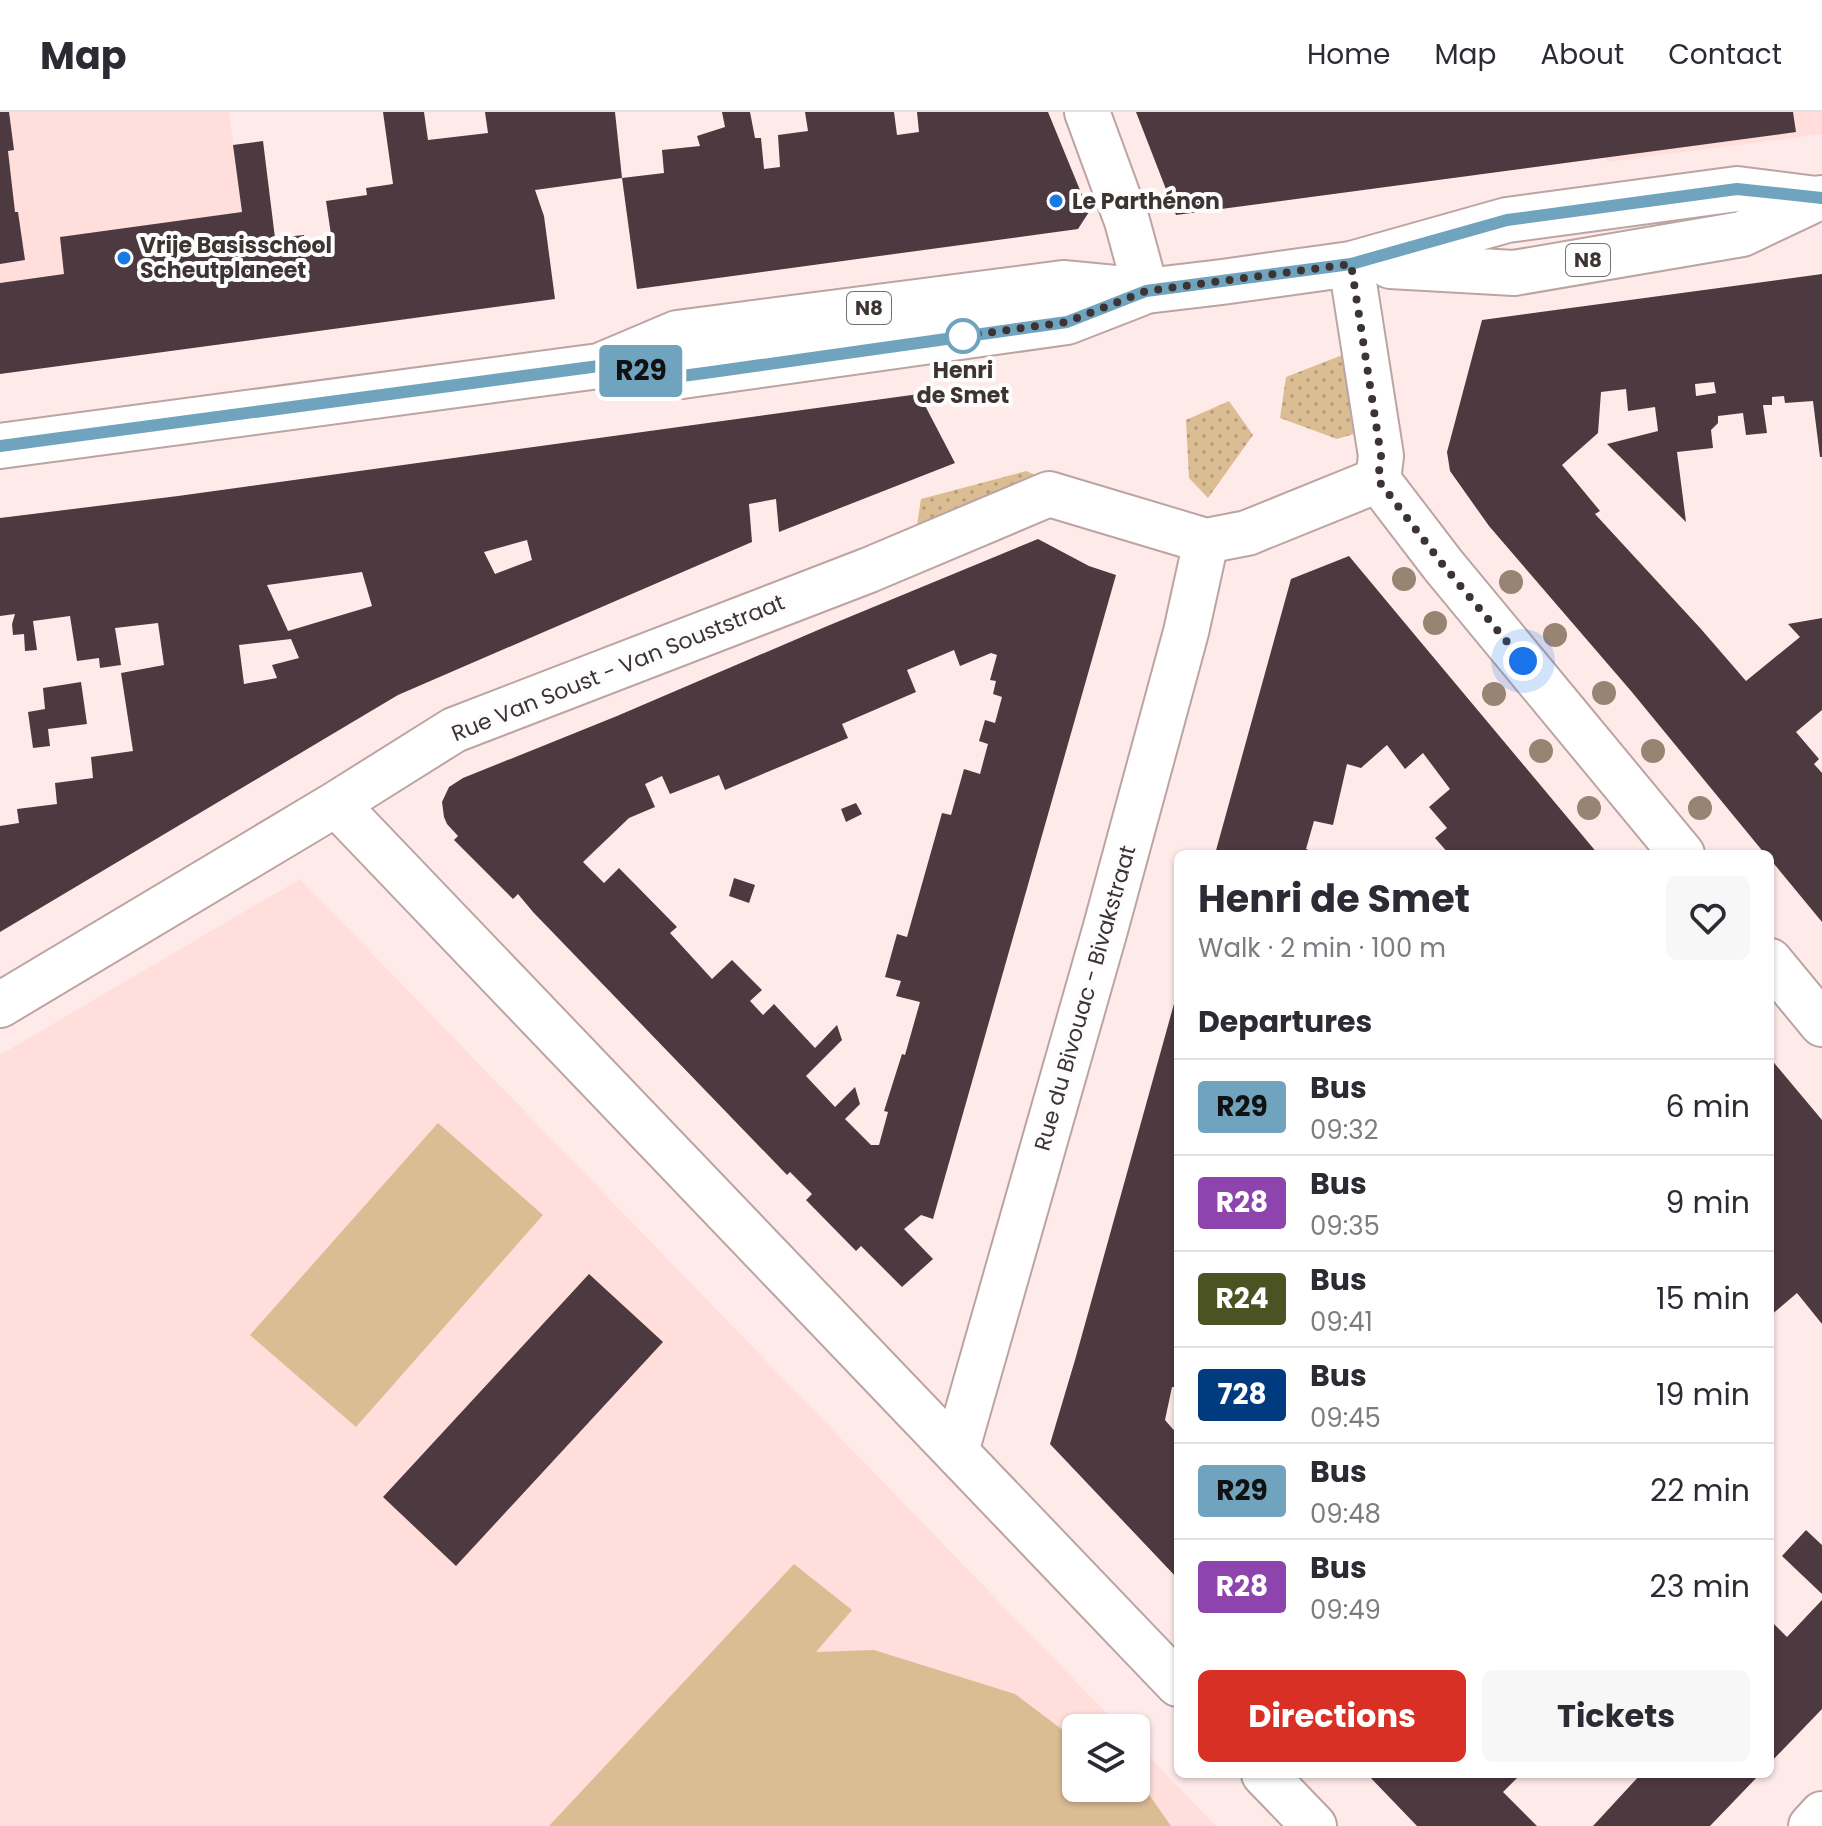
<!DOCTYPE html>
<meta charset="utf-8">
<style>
body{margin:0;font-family:Poppins,sans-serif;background:#f7f7f7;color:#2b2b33;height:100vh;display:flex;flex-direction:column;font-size:30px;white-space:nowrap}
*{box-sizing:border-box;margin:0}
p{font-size:26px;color:#7c7c81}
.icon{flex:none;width:44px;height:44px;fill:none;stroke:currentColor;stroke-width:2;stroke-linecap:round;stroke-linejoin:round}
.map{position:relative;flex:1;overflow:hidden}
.sheet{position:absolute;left:1174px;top:738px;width:600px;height:928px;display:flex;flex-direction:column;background:#fff;border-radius:12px;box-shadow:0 2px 6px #0004}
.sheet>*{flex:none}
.badge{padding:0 16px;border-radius:6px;font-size:28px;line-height:52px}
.controls{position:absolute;left:1062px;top:1602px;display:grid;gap:16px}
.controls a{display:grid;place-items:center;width:88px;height:88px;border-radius:12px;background:#fff;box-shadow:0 2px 6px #0004;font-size:40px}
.you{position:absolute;width:40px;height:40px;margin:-20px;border:6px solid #fff;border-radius:50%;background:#1a73e8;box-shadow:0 0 0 12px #1a73e833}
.map>.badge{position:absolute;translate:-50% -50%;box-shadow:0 0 0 4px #fff}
h2{padding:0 24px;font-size:30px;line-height:72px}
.round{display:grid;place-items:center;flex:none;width:84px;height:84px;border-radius:12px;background:#f7f7f7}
.overview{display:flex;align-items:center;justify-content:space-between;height:136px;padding:0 24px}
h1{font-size:38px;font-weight:700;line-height:60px}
.primary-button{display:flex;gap:16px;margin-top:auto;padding:16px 24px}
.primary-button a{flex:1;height:92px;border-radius:12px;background:#d93025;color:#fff;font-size:32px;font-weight:700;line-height:92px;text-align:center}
.primary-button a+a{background:#f7f7f7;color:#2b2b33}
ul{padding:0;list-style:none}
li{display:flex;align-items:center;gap:24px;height:96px;padding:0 24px;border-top:2px solid #e1e1e2}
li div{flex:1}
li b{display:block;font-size:30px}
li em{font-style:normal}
li .badge{min-width:88px;font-weight:700;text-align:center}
header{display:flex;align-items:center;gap:48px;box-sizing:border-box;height:112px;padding:0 40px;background:#fff;border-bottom:2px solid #e1e1e2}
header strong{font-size:38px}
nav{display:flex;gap:44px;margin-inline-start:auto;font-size:28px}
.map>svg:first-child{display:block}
.built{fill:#ffdedb}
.green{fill:url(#green-dots)}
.pitch{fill:#dbbd94}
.building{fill:#4d3a40;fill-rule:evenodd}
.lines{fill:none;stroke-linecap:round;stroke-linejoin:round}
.minor-casing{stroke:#bba4a2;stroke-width:48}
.major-casing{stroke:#bba4a2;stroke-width:48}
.minor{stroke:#fff;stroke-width:44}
.major{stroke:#fff;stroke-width:44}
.tree{fill:#988473}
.line-casing{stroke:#fff;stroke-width:18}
.line{stroke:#70a3bd;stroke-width:12}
.walk{stroke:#3d3333;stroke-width:8;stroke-dasharray:0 14.4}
.poi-dot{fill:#177ae3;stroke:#fdfdfd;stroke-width:3}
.stop-dot{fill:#fff;stroke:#70a3bd;stroke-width:4}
.labels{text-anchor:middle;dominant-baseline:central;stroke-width:8;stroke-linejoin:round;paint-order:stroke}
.shield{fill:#fdfdfd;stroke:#777070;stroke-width:2}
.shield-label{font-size:20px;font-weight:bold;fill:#3d3333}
.poi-label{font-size:22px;font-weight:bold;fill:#3d3333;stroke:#fdfdfd;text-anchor:start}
.stop-label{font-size:22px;font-weight:bold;fill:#3d3333;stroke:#fdfdfd}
.street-label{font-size:22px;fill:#3d3333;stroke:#fdfdfd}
</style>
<header>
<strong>Map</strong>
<nav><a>Home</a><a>Map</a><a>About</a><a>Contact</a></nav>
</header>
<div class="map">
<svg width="1822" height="1714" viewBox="0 0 1822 1714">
<defs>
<pattern id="green-dots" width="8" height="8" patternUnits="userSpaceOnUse" patternTransform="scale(2)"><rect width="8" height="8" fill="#dbbd94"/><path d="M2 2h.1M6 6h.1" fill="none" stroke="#b39a79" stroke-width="1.8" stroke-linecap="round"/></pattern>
</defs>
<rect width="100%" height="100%" fill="#feebe9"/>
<!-- built -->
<path class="built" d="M0,0h229l13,100 -242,162z
M1600,0h222v22l-215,28z
M300,767l821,849h-45v60h60v-45l80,83h-1216v-771z"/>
<!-- green -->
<path class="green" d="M1345,242l12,79 -20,6 -57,-21 6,-41z
M1229,289l24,34 -45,63 -19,-20 -3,-58z
M1026,359l17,7 -127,53 5,-32z"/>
<!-- pitch -->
<path class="pitch" d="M438,1011l105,92 -187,212 -106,-92z
M794,1452l58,46 -36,42 58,-2 141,44 61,46v48h60v-2l14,10 21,30h-622z"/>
<!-- building -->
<path class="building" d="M0,0h9l5,38 -6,1 7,61h3l7,48 -25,4z
M383,0h41l4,28 60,-7 -3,-21h130l7,66 -87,12 9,26 11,83 -555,75v-91l64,-9 -4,-37 182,-25 -9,-67 30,-4 12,97 29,-3 1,10 27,-4 -6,-40 41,-6 -1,-7 27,-4z
M722,0h28l5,26h6l3,31 16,-2 -2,-32 30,-4 -3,-19h89l3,23 22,-3 -2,-20h131l41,100 -11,17 -441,60 -15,-111 42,-5 -2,-23 38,-4 -3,-10 28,-9z
M1136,0h657l3,20 -620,83z
M1822,162v183h-2l-7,-56 -28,2 -1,-7 -12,1v8h-9l4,28 -21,2 -3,-22 -25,3v7l-7,7 2,18 -36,4 9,70 -79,-78 51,-13 -3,-24 -27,4 -2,-22 -25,3 -3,41 -36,32 38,46 -5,3 106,115 45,52 54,-44 -12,-13 34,-6v92l-26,22 23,27 -5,5 8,9v149l-52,-63v-5h-5l-134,-163 -142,-165 -39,-55 -3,-19 35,-132zM1714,270l2,11 -20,3 -1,-12z
M919,282l36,69 -176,69 -3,-33 -27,5 3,38 -354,153 -398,237v-106l19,-3 -2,-14 40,-5 -2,-21 38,-5 -2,-21 42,-6 -12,-78 43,-8 -6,-42 -43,5 6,37 -21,3 -1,-10 -22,3 -7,-45 -37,5 4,29 -12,1 -1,-17 -11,1 -1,-11 3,-10 -15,2v-98l178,-22zM527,428l5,20 -37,14 -11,-22zM362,460l10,34 -84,25 -21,-46zM291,527l8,19 -27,7 5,13 -33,6 -5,-39z
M1038,427l51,27 27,9 -183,644 -12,-4 -17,14 29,30 -31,28 -41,-41 -5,5 -50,-51 6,-6 -22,-22 -3,3 -254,-263 -15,-18 -5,5 -59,-59 4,-4 -11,-12 -3,-7 -2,-15 7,-15 14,-9 154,-62 208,-89zM954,538l6,16 31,-13 6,2 -7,25 6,1 -3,13 9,3 -7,26 -10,-3 -6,21 9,3 -8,30 -16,-5 -13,46 -9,-2 -35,124 -10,-3 -12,43 16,4 -5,15 24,6 -15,53 -3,-1 -18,57 4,1 -9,33h-8l-26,-26 15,-15 -5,-17 -20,20 -29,-31 36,-36 -5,-15 -22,23 -41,-44 -11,11 -13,-14 12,-11 -30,-30 -20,19 -42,-46 7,-6 -58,-59 -15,15 -21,-21 46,-44 26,-11 -10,-23 17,-8 8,18 49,-19 6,15 123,-52 -6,-14 74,-32 -9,-22z
M1349,444l70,84 179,214h-149l-14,-16 12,-10 -18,-21 21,-18 -27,-36 -18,16 -18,-24 -26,23 -14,-4 -14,61 -19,-4 -8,28 13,5h-104l76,-275z
M81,570l6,42 -39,5 2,17 -17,2 -5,-36 17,-3 -2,-21z
M856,691l6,11 -16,8 -5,-13z
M734,766l21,7 -6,18 -20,-7z
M1177,881l1,382 -4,12h-2l-7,33 13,15v144l-128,-135 25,-84z
M1770,946l52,62v204l-25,-31 -27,23z
M589,1162l74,68 -207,224 -73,-69z
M1806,1418l16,15v49l-40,-38z
M1822,1488v109l-52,54v-143l17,17z
M1367,1662h108l2,2 1,-2h43l-18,18 34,34h-120z
M1641,1662h119l-50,52h-117z"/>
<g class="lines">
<!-- minor casing -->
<g class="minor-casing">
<path id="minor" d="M1087,0l40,109 19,70
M1351,152l30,192 -3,24
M1378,368l65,85 239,289
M336,692l842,880
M1770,849l52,63
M0,893l336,-201 118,-74 415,-160 180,-76 157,47 41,-8 131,-53
M956,1340l149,-522 81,-298 20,-91
M1264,1662l50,52
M1811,1714l11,-12"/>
</g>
<!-- major casing -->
<g class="major-casing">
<path id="major" d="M1390,154l124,7 228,-39 74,-35
M599,254l78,-33 386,-50 83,8 76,-9 129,-18 156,-44 230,-31 79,10 6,-1
M0,334l599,-80 83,10 385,-54 72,-28"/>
</g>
<!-- minor -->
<use href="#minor" class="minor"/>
<!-- major -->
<use href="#major" class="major"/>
</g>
<!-- trees -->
<g class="tree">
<circle cx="1404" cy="467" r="12"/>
<circle cx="1511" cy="470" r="12"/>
<circle cx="1435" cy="511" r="12"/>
<circle cx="1555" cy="523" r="12"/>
<circle cx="1604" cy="581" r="12"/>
<circle cx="1494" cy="582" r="12"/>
<circle cx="1541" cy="639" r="12"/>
<circle cx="1653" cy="639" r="12"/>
<circle cx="1589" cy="696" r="12"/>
<circle cx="1700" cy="696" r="12"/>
</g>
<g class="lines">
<!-- line casing -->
<g class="line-casing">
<path id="line" d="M0,334l599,-80 83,10 30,-4 355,-50 79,-31 205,-27 156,-44 230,-31 85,9"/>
</g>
<!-- line -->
<use href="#line" class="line"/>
<!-- walk -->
<path class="walk" d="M963,224l-14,2 118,-16 79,-31 205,-27 30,192 -3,24 65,85 80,96"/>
</g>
<!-- markers -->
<g class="poi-dot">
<circle cx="1056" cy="89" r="8"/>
<circle cx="124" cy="146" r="8"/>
</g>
<circle class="stop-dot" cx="963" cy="224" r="16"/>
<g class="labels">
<!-- shield labels -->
<g class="shield">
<rect x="1566" y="132" width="44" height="32" rx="6"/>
<rect x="847" y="180" width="44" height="32" rx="6"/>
</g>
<g class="shield-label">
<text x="1588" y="148">N8</text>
<text x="869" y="196">N8</text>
</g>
<!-- poi labels -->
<g class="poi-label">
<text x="1072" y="89">Le Parthénon</text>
<text x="140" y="133">Vrije Basisschool<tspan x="140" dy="25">Scheutplaneet</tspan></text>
</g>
<!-- stop labels -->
<g class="stop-label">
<text x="963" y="258">Henri<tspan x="963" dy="25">de Smet</tspan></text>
</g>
<!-- street labels -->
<g class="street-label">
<text transform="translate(618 556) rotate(-22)">Rue Van Soust - Van Souststraat</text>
<text transform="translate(1085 886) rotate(-74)">Rue du Bivouac - Bivakstraat</text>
</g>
</g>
</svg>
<div class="controls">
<a><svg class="icon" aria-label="layers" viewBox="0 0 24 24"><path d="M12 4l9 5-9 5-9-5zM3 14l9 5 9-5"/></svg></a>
</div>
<div class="you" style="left:1523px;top:549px"></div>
<b class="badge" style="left:641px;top:259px;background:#70a3bd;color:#111">R29</b>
<section class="sheet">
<div class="overview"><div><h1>Henri de Smet</h1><p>Walk · 2 min · 100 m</p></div><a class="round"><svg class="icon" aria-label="heart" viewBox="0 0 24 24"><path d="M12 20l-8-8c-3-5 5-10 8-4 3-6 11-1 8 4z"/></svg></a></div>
<h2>Departures</h2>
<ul>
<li><span class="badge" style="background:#70a3bd;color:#111">R29</span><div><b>Bus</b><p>09:32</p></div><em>6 min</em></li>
<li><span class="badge" style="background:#8e44ad;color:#fff">R28</span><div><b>Bus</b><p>09:35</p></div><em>9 min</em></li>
<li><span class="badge" style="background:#4a5321;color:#fff">R24</span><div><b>Bus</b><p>09:41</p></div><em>15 min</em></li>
<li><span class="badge" style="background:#003b80;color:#fff">728</span><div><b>Bus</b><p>09:45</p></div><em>19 min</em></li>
<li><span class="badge" style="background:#70a3bd;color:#111">R29</span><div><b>Bus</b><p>09:48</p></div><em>22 min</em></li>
<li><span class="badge" style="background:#8e44ad;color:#fff">R28</span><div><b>Bus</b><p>09:49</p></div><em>23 min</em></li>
</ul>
<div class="primary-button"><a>Directions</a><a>Tickets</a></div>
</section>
</div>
